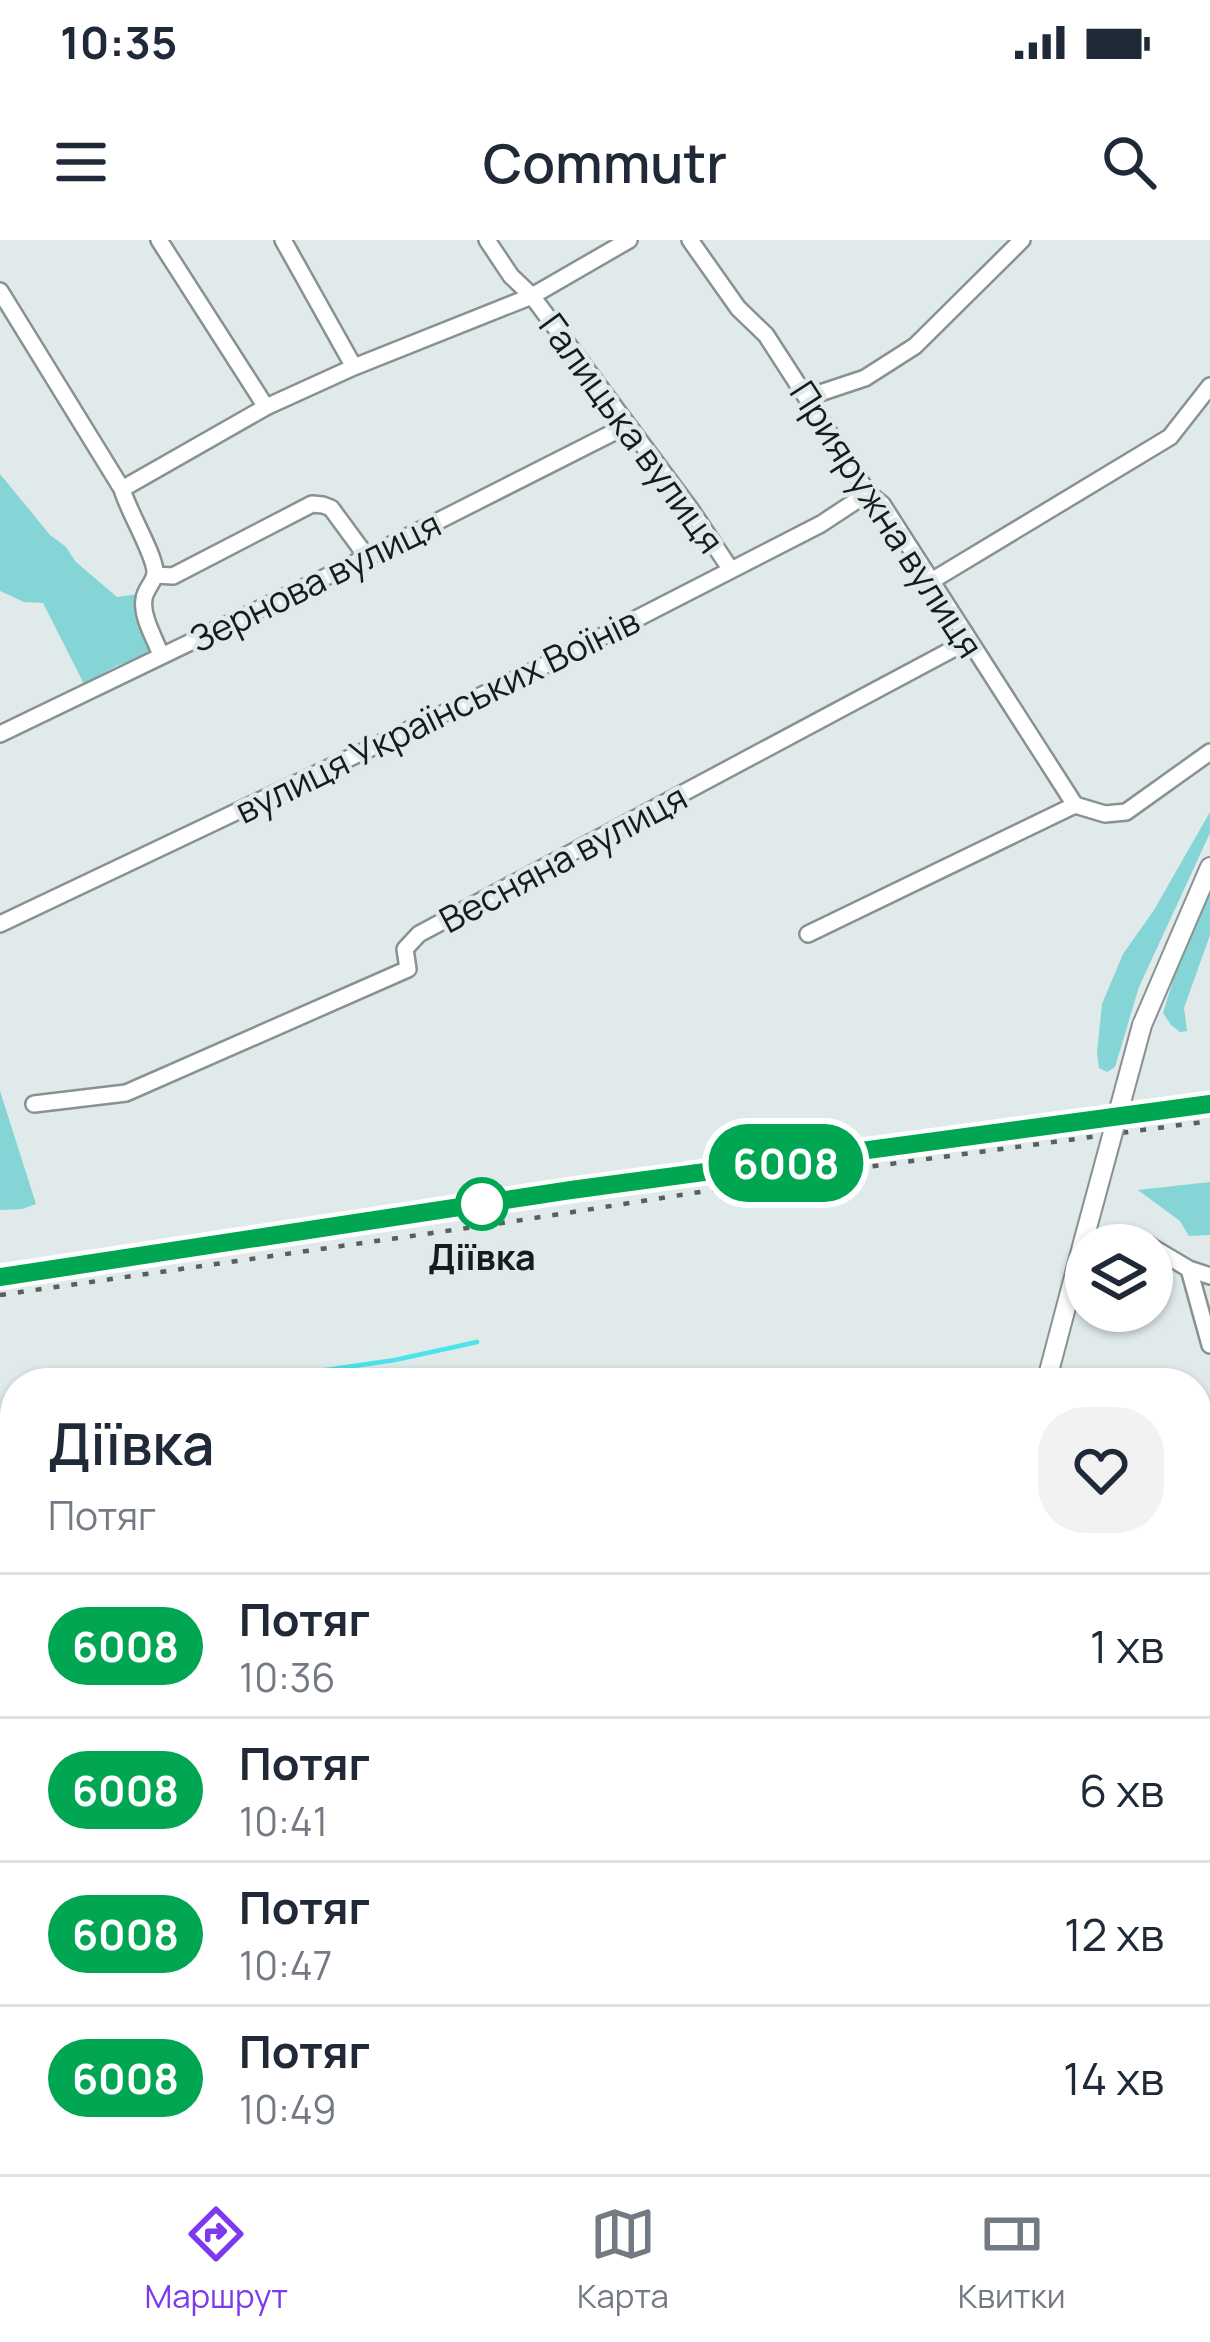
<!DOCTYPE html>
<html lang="uk">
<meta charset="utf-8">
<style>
body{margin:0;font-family:Manrope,sans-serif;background:#f2f2f3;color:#1f2937;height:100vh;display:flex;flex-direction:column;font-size:45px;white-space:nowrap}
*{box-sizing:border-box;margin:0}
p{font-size:39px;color:#747a83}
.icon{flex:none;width:66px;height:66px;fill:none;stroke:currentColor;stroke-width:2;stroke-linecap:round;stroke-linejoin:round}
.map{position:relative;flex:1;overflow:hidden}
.side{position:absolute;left:0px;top:1128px;width:1212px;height:807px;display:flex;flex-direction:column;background:#fff;border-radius:48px 48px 0 0;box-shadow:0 3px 9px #0004}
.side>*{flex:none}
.badge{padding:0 24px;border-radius:39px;font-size:42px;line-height:78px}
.buttons{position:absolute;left:1065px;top:984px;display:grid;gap:24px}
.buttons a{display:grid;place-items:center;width:108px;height:108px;border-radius:50%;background:#fff;box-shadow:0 3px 9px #0004;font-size:60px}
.map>.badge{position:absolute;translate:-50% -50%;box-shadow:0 0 0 6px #fff}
.round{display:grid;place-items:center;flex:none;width:126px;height:126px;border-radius:48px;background:#f2f2f3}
.overview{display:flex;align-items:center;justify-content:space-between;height:204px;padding:0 48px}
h1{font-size:57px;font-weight:600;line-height:90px}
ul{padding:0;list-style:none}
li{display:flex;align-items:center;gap:36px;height:144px;padding:0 48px;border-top:3px solid #e0e1e3}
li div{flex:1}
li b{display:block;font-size:45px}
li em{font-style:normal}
li .badge{min-width:132px;font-weight:700;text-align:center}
.status{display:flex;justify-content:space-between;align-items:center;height:84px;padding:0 60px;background:#fff;direction:ltr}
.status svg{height:33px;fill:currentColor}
header{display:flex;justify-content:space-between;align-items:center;height:156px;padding:0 48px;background:#fff;font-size:54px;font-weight:600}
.tab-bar{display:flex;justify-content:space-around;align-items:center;height:168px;border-top:3px solid #e0e1e3;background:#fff;font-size:33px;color:#747a83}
.tab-bar a{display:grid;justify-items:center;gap:6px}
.tab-bar .current{color:#7c3aed}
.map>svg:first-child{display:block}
.green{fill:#85d4d6}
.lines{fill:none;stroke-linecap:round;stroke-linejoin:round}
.stream{stroke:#4be4e8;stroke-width:4.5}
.minor-casing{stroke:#899292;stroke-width:20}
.tertiary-casing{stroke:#899292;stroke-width:22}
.minor{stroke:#fff;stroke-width:15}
.tertiary{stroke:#fff;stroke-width:18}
.rail{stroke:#595f5f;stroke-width:4.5;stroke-dasharray:6 12;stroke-linecap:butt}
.tertiary-bridge-casing{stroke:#899292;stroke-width:22;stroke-linecap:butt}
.tertiary-bridge{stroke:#fff;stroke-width:18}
.line-casing{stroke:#fff;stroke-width:27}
.line{stroke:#00a651;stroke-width:18}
.stop-dot{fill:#fff;stroke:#00a651;stroke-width:6}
.labels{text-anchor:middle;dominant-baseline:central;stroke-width:9;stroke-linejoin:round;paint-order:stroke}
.street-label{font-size:36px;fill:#171b1b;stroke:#e0eaea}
.stop-label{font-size:36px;font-weight:bold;fill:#171b1b;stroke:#e0eaea}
</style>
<div class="status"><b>10:35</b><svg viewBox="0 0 49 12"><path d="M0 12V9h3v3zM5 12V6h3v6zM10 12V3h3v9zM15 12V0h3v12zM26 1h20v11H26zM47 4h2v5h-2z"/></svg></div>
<header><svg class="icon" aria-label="menu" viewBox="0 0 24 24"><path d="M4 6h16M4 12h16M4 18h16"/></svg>Commutr<svg class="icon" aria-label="search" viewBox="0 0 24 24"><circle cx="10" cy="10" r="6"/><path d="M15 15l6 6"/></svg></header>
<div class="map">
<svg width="1210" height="1934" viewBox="0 0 1210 1934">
<rect width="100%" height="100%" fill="#e0eaea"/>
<!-- green -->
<path class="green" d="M0,234l50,61 15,11 11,16 41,35 22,-3 14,59 -37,13 -32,18 -41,-81 -19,-1 -24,-11z
M1210,572v21l-71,154 -24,80 -8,5 -8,-4 -2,-15 5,-49 21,-50 31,-44z
M1210,653v42l-26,73 3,23 -7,1 -9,-7 -8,-12 11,-36z
M0,851l36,113 -14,5 -22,1z
M1210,942v53l-21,1 -9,-15 -42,-31z"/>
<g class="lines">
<!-- stream -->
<path class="stream" d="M236,1143l159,-23 82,-18
M0,1179l15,-3"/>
<!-- minor casing -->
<g class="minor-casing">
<path id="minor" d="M159,0l107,167
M283,0l71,127
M487,0l24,36 21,20 159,214 40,60
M690,0l48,68 28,27 102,158 14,11 193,301
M0,51l122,198c6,22 33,66 33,83 0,10 -10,17 -11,27 -3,17 11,40 17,56
M808,157l57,-19 50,-32 107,-106
M122,249l144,-82 88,-40 178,-71 97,-56
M155,335l18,1 139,-72 11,1 8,3 36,49
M933,340l237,-143 40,-51
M0,494l367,-177 261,-132
M0,684l556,-264 265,-136 47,-31
M808,694l267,-129 30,9 21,-2 84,-60
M34,864l92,-11 282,-124 -3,-20 14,-15 549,-293
M1084,999l65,6
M1152,1007l37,22 21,7
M1189,1029l21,76
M1197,1352l13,-29
M1197,1451h13
M1197,1688l13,-32
M0,1775l15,1
M0,1894l15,-3
M578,1920l2,14
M981,1934l5,-14
M1106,1934l5,-14"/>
</g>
<!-- tertiary casing -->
<g class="tertiary-casing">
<path id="tertiary" d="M1142,785l68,-158
M1046,1143l38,-144
M789,1934l5,-14"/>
</g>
<!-- minor -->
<use href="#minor" class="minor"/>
<!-- tertiary -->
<use href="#tertiary" class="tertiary"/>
<!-- rail -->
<path class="rail" d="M28,1033l543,-83 152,-19
M0,1055l509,-73 299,-47 402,-54"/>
<!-- tertiary-bridge casing -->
<g class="tertiary-bridge-casing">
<path id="tertiary-bridge" d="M1084,999l58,-214"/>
</g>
<!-- tertiary-bridge -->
<use href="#tertiary-bridge" class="tertiary-bridge"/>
</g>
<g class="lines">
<!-- line casing -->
<g class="line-casing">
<path id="line" d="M0,1037l571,-87 639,-86"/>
</g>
<!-- line -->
<use href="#line" class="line"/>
</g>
<!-- markers -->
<circle class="stop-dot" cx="482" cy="964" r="24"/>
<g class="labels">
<!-- street labels -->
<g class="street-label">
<text transform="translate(632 193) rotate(54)">Галицька вулиця</text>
<text transform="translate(887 279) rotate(57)">Прияружна вулиця</text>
<text transform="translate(315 341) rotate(-26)">Зернова вулиця</text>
<text transform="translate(437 475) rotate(-26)">вулиця Українських Воїнів</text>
<text transform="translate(563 618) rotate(-28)">Весняна вулиця</text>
</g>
<!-- stop labels -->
<g class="stop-label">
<text x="482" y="1016">Діївка</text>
</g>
</g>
</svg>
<div class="buttons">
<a><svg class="icon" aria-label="layers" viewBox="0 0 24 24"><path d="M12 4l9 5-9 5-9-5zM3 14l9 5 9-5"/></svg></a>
</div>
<b class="badge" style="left:786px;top:923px;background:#00a651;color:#fff">6008</b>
<section class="side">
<div class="overview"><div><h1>Діївка</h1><p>Потяг</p></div><a class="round"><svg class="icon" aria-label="heart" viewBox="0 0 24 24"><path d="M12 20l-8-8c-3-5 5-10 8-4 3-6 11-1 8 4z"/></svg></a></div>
<ul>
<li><span class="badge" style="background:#00a651;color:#fff">6008</span><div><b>Потяг</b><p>10:36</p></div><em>1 хв</em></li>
<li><span class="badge" style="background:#00a651;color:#fff">6008</span><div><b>Потяг</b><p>10:41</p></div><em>6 хв</em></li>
<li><span class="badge" style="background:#00a651;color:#fff">6008</span><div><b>Потяг</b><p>10:47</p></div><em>12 хв</em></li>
<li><span class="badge" style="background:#00a651;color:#fff">6008</span><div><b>Потяг</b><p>10:49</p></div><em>14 хв</em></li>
</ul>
</section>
</div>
<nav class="tab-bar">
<a class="current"><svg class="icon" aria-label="directions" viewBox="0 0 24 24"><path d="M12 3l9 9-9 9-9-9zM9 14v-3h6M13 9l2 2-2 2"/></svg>Маршрут</a>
<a><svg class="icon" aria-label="map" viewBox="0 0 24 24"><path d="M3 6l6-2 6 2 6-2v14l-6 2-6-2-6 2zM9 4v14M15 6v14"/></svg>Карта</a>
<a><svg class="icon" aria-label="tickets" viewBox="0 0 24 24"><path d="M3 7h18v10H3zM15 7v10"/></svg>Квитки</a>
</nav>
